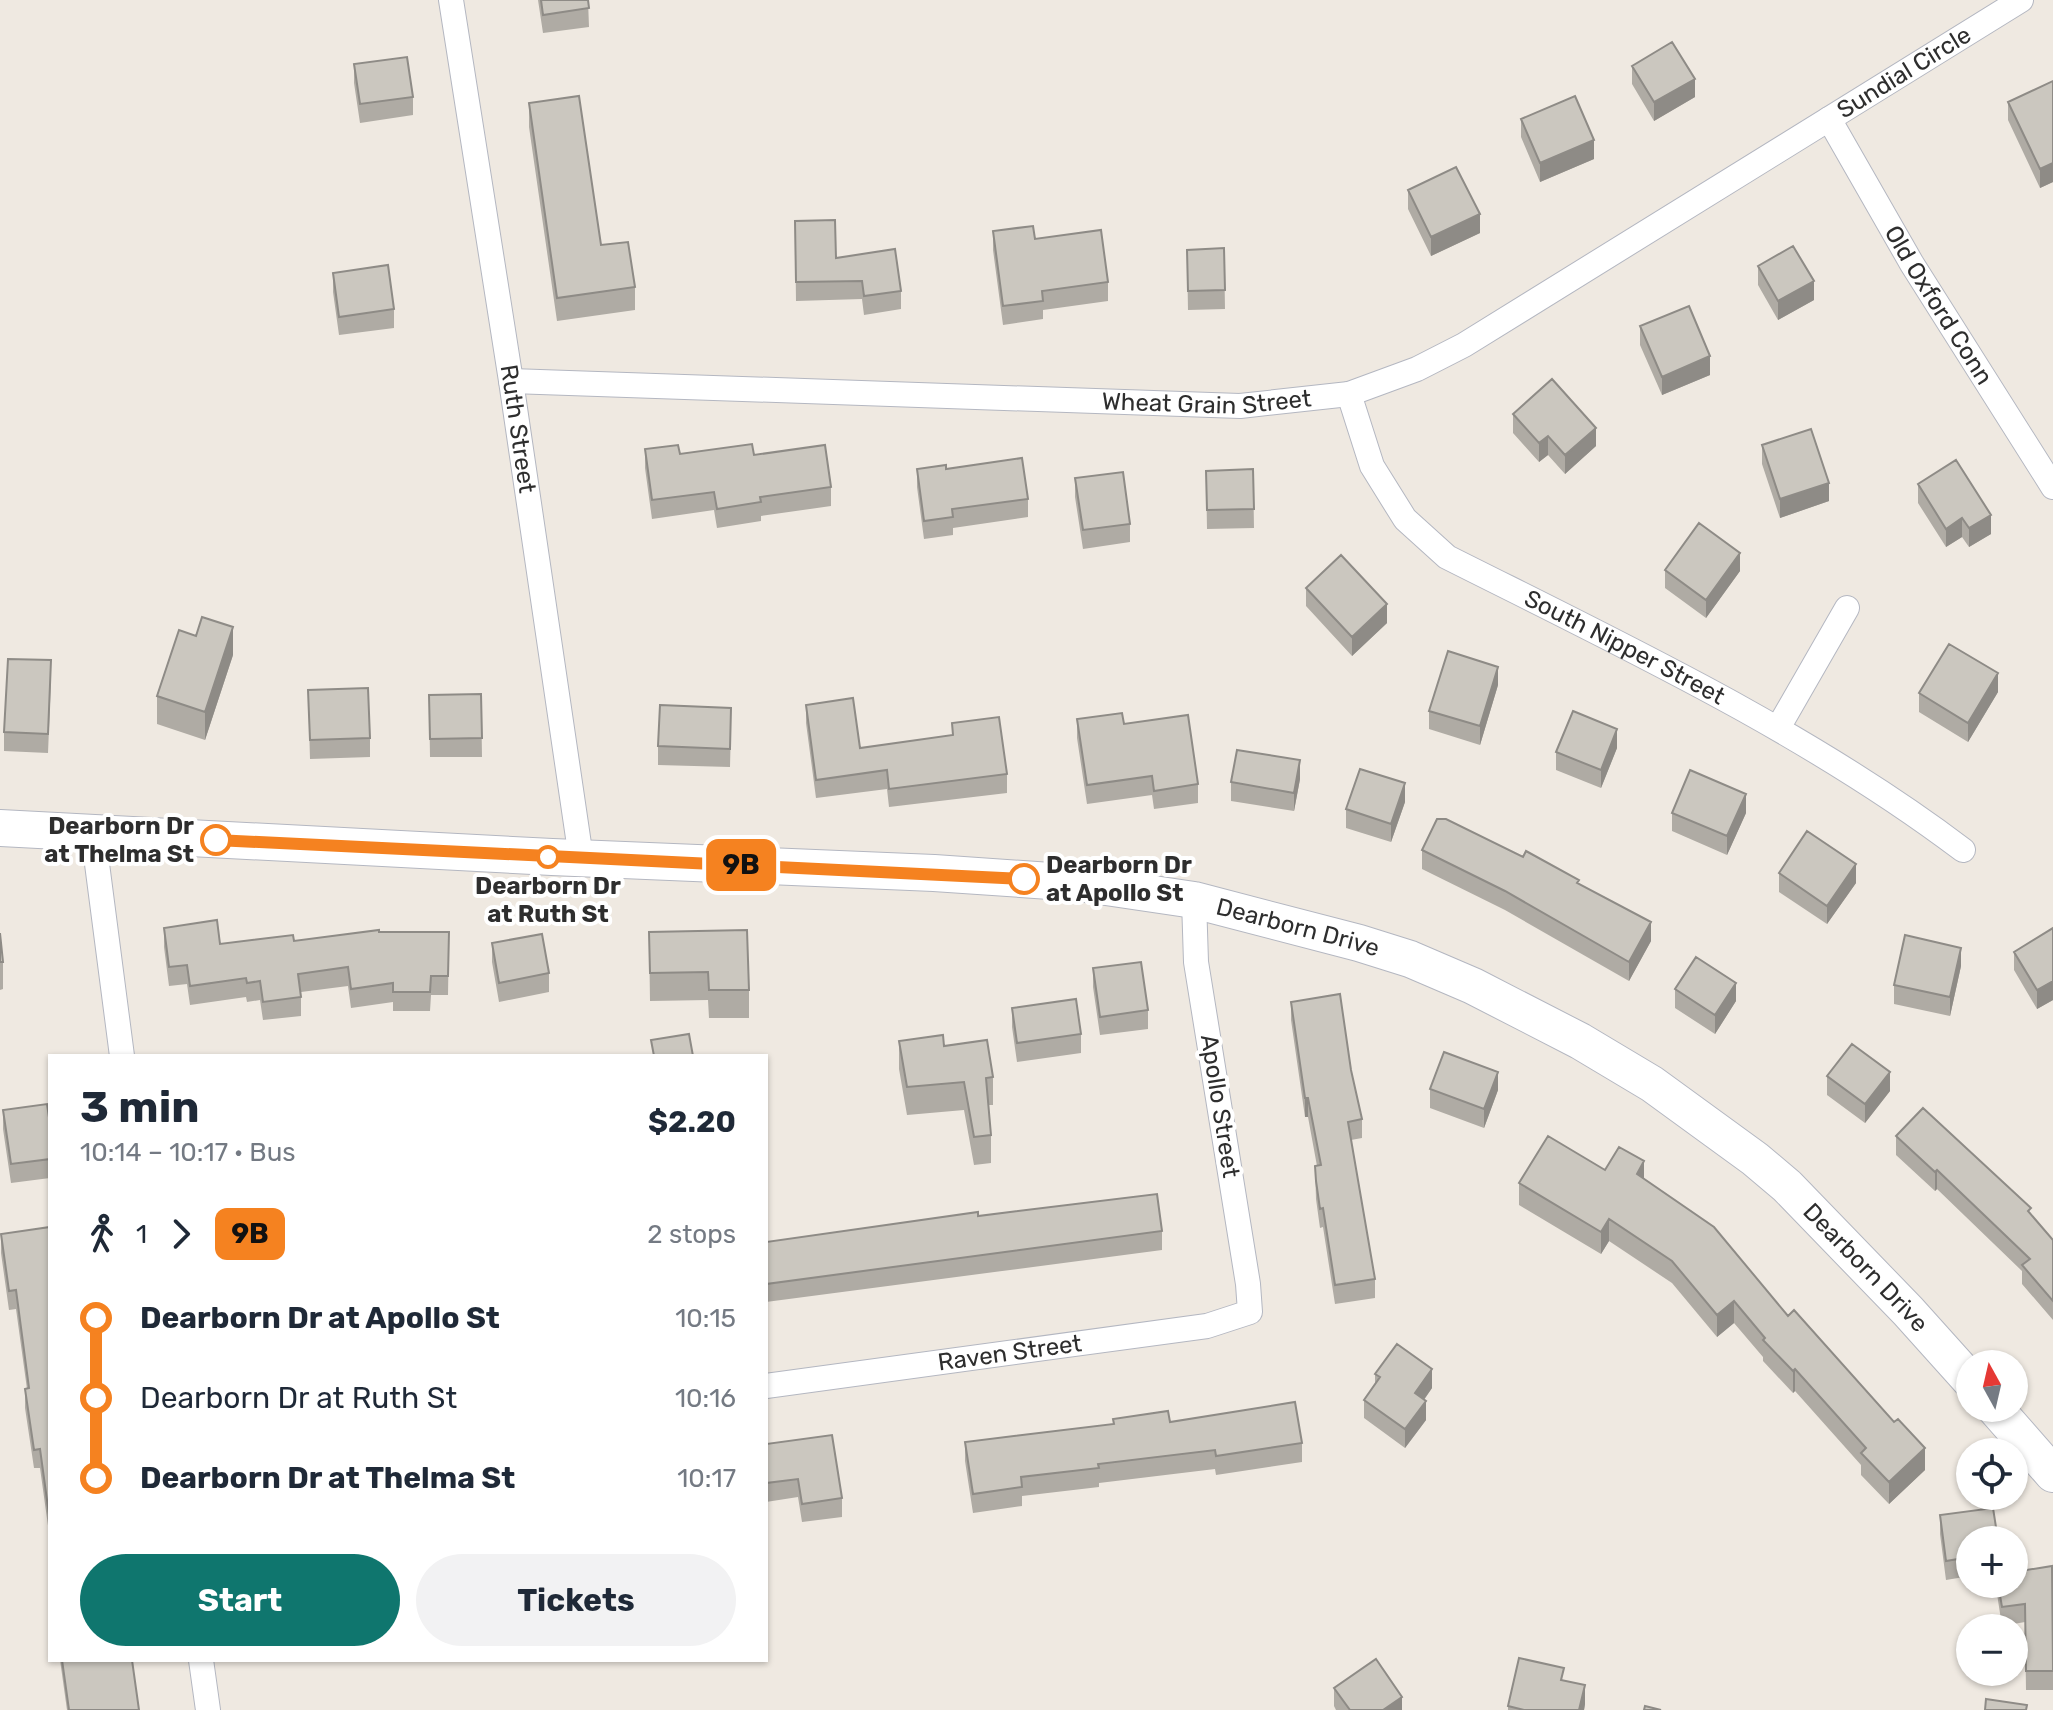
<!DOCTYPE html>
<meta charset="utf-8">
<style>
body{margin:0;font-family:Rubik,sans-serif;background:#f2f2f3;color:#1f2937;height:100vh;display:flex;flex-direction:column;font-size:30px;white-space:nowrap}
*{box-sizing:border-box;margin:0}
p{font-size:26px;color:#747a83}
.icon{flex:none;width:44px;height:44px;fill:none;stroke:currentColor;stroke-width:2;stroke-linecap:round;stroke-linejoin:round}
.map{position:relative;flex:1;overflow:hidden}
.drawer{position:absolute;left:48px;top:1054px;width:720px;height:608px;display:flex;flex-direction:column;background:#fff;border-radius:0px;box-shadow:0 2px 6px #0004}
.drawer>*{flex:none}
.badge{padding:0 16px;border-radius:12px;font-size:28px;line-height:52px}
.needle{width:52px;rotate:352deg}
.tools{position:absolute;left:1956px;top:1350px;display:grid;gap:16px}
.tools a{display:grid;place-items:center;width:72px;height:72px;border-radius:50%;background:#fff;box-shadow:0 2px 6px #0004;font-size:40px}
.map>.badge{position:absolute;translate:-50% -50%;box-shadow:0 0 0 4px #fff}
.legs{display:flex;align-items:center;gap:12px;height:88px;padding:0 32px;font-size:26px}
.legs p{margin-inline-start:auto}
.overview{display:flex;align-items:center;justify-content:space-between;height:136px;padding:0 32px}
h1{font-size:44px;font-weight:700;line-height:60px}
.button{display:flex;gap:16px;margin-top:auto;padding:16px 32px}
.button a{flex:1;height:92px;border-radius:48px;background:#0f766e;color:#fff;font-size:32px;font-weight:700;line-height:92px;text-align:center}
.button a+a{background:#f2f2f3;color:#1f2937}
ul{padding:0 32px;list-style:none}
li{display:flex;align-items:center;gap:28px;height:80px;font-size:30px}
li i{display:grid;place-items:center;width:12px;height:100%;margin:0 10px;background:currentColor}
li i::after{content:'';width:20px;height:20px;margin:-10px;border:6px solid;border-radius:50%;background:#fff}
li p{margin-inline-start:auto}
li:first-child i{background:linear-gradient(#0000 50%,currentColor 0)}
li:last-child i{background:linear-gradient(currentColor 50%,#0000 0)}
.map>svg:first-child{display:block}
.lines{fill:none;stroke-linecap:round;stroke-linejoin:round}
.street-casing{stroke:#b4b7c1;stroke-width:26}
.secondary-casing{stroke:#b4b7c1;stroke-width:38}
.street{stroke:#fff;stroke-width:24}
.secondary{stroke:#fff;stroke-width:36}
.wall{fill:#afaba4}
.shaded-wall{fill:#8e8b86}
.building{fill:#cbc7bf;stroke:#8e8b86;stroke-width:2}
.line-1-casing{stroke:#fff;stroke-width:18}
.line-1{stroke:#f58220;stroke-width:12}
.stop-1-dot{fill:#fff;stroke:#f58220;stroke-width:4}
.labels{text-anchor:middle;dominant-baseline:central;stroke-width:8;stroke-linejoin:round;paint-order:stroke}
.street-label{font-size:24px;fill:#2e2e2e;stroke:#fff}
.stop-label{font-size:24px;font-weight:bold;fill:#2e2e2e;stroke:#fff;text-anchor:end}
</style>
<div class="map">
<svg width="2053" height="1710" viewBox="0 0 2053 1710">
<rect width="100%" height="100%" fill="#efe9e1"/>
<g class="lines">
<!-- street casing -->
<g class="street-casing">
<g id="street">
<path id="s1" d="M451,0l60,381 70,477"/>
<path id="s2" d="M1829,119l83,145 141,223"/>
<path id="s3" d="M511,381l729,25 109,-12 68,-25 47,-24 557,-345"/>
<path id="s4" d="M1349,394l23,72 33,53 42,38c175,88 360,175 516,293"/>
<path d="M1778,728l69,-120"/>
<path d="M93,833l29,223"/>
<path id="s5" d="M766,1386l441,-60 43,-14 -2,-28 -52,-322 -2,-62"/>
<path d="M201,1660l7,50"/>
</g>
</g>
<!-- secondary casing -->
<g class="secondary-casing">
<g id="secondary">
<path id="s6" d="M0,828l552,29 382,16 145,10 115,17 165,43 51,16 63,27 107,55 72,43 103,75 32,27 121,125 62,69"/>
<path d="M1995,1408l58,66"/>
</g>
</g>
<!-- street -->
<use href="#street" class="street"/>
<!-- secondary -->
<use href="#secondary" class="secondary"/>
</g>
<!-- wall -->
<path class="wall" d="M538,0h50l1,27 -46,6z
M354,64l59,33v18l-53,8 -6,-40z
M1632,66l63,31 -41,24 -22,-37z
M2053,81v101l-13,6 -32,-68v-18z
M529,103l72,142 34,42v23l-78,11 -28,-194z
M1521,119l73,40 -54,23 -19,-45z
M1408,190l72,43 -49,23 -23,-47z
M795,221l41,37 65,33v18l-37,6 -2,-16 -66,2z
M993,231l42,8 73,43v19l-65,9v9l-40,6 -10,-75z
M1224,248l1,61 -37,1 -1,-60z
M1758,266l56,34 -36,20 -20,-35z
M333,273l61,36v19l-55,7 -6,-43z
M1640,326l70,49 -48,20 -22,-50z
M1513,414l83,32 -31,28 -17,-19 -9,7 -26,-29z
M1762,445l67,56 -49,17 -18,-54z
M645,449l35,5 74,1 77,32v19l-70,10v5l-44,7 -3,-18 -62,9 -7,-51z
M917,469h29l82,30v18l-75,11v7l-29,4 -7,-52z
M1253,469l1,59 -47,1 -1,-58z
M1075,478l55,46v18l-47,7 -8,-52z
M1918,484l73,50 -22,13 -7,-10 -16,10 -28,-44z
M1665,570l75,1 -34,47 -41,-30z
M1306,588l81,35 -35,33 -46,-50z
M233,655l-28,85 -48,-16v-28z
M51,679l-3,74 -44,-2v-19z
M1498,685l-18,60 -51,-16v-18z
M308,690l62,48v19l-60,2z
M1998,692l-30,50 -49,-30v-19z
M481,694l1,63h-52l-1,-62z
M806,705l54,43 92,-13v-12l55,51v19l-118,14 -2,-18 -71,9 -10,-75z
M1077,719l47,5 74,60v19l-44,6 -2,-14 -65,9 -10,-66z
M731,726l-1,41 -72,-2v-19z
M1617,748l-16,40 -45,-18v-18z
M1300,779l-6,32 -63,-10v-19z
M1405,802l-14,40 -45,-14v-19z
M1672,813h74l-19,42 -55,-24z
M1422,850l101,7 56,27 72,57 -22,40 -124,-71 -83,-41z
M1779,873l77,10 -29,41 -48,-32z
M164,928l56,16 74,-3 85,-9h70l-1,63h-17l-1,16h-37v-9l-42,6 -3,-22 -47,6v24l-38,4 -3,-20 -13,2 -1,-5 -56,8 -3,-21 -18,2 -5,-39z
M2053,928v72l-16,9 -23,-39v-18z
M649,932l100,58v28h-40l-1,-18 -58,1z
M0,933l3,29v27l-3,1z
M492,943l57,30v19l-50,10 -7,-40z
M1961,966l-11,50 -56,-12v-19z
M1093,968l55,42v19l-48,6 -7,-48z
M1675,989l61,12 -21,33 -40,-26z
M1291,1002l60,68 11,49v19l-11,2 24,139v19l-40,6 -12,-77 -3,1 -4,-29 -1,-33h2l-9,-49h-3l-14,-97z
M1012,1008l69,26v19l-64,9 -5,-35z
M899,1041l45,5 49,31v28h-5l3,30v28l-17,2 -10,-55 -57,5 -8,-46z
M1827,1076l63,15 -25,32 -38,-28z
M1430,1089l68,1 -14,38 -54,-20z
M3,1110l47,14v54l-39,5 -8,-54z
M1896,1136l135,79 22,25v80l-31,-36v-13l-85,-82 -2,2 -39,-36z
M1605,1170l39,9 144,137 137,154 -36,34 -28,-29v-10l-66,-74 -2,2 -30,-32v-4l-29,-34 -17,14 -45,-54 -63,-42 -8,13 -82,-49v-22z
M978,1216l184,15v19l-396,52v-60z
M50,1227v313l-10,-72h-6l-9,-60v-19h2l-11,-80 -7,1 -8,-57v-19z
M1375,1374l57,14 -8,12 2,20 -21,28 -41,-30v-18l11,-16z
M1113,1419l57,3 132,21v19l-86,13 -1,-6 -116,14v4l-77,9v10l-49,7 -8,-52v-19l148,-18z
M766,1444l76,54v19l-40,5 -4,-25 -32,5z
M1940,1515l30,25v36l-24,4 -6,-46z
M2053,1570v120h-27l-1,-68 -23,4 -5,-32v-10h17z
M60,1660h72l7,50h-72z
M1334,1688l68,22h-66l-2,-4z
M1585,1704l-1,6h-76v-4z"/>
<!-- shaded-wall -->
<path class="shaded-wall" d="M1695,79v18l-41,24v-19z
M1594,140v19l-54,23v-19z
M2053,163v19l-13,6v-19z
M1480,214v19l-49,23v-19z
M1814,281v19l-36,20v-19z
M1710,356v19l-48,20v-18z
M1596,428v18l-31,28v-19z
M1548,436v19l-9,7v-19z
M1829,483v18l-49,17v-19z
M1991,515v19l-22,13v-19z
M1962,518v19l-16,10v-18z
M1740,553v18l-34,47v-18z
M1387,604v19l-35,33v-19z
M233,627v28l-28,85v-28z
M1498,667v18l-18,60v-19z
M1998,673v19l-30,50v-19z
M1617,729v19l-16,40v-18z
M1300,760v19l-6,32v-18z
M1405,783v19l-14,40v-18z
M1746,794v19l-19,42v-19z
M1856,864v19l-29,41v-18z
M1651,922v19l-22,40v-19z
M1961,948v18l-11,50v-19z
M2053,981v19l-16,9v-19z
M1736,983v18l-21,33v-19z
M1498,1072v18l-14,38v-19z
M1890,1072v19l-25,32v-19z
M1305,1098h3v19h-3z
M1644,1161v22l-7,-9z
M1937,1170v19l-2,2v-19z
M1609,1219v22l-8,13v-22z
M1734,1301v22l-17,14v-22z
M1432,1369v19l-17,24v-19z
M1795,1369v22l-2,2v-22z
M1426,1401v19l-21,28v-19z
M1925,1448v22l-36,34v-22z
M1585,1685v19l-1,6h-5z
M1402,1697v13h-19z"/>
<!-- building -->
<path class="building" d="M541,0h47l1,8 -46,7z
M1672,42l23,37 -41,23 -22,-36z
M407,57l6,40 -53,7 -6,-40z
M2053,81v82l-13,6 -32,-67z
M579,96l22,149 27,-3 7,45 -78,11 -28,-195z
M1575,96l19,44 -54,23 -19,-44z
M1456,167l24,47 -49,23 -23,-47z
M835,220l1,38 59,-9 6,42 -37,5 -2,-15 -66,1 -1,-61z
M1033,226l2,13 66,-9 7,52 -66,9 1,10 -40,5 -10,-75z
M1793,246l21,35 -36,20 -20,-35z
M1224,248l1,42 -37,1 -1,-41z
M388,265l6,44 -55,8 -6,-44z
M1689,306l21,50 -48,21 -22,-51z
M1552,379l44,49 -31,27 -17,-19 -9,7 -26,-29z
M1811,429l18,54 -49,16 -18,-54z
M752,444l2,11 71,-10 6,42 -71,10 1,5 -44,7 -3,-17 -62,8 -7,-51 33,-4 2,9z
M1022,458l6,41 -76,10 1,8 -29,4 -7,-52 29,-4v4z
M1956,460l35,55 -22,13 -7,-10 -16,11 -28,-45z
M1253,469l1,40 -47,1 -1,-39z
M1123,472l7,52 -47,6 -8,-52z
M1699,523l41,30 -34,47 -41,-30z
M1341,555l46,49 -35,33 -46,-49z
M202,617l31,10 -28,85 -48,-16 22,-66 17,6z
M1949,644l49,29 -30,50 -49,-30z
M1448,651l50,16 -18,59 -51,-15z
M8,659l43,1 -3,74 -44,-2z
M368,688l2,50 -60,2 -2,-50z
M481,694l1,44 -52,1 -1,-44z
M853,698l7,50 93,-13 -1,-12 47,-6 8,57 -118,15 -2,-19 -71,10 -10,-75z
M660,705l71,3 -1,41 -72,-3z
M1573,711l44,18 -16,41 -45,-18z
M1122,713l2,11 64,-9 10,69 -44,7 -2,-15 -65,9 -10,-66z
M1237,750l63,10 -6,33 -63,-11z
M1360,769l45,14 -14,41 -45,-15z
M1690,770l56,24 -19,42 -55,-23z
M1437,819h9l77,38 3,-6 53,29 -2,3 74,39 -22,40 -124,-71 -83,-41z
M1807,831l49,33 -29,42 -48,-33z
M217,920l3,24 73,-9 1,6 85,-11v2h70l-1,44h-17l-1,16h-37v-9l-42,6 -3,-22 -50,7 3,23 -38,5 -3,-21 -13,2 -1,-5 -56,8 -3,-21 -18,2 -5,-39z
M2053,928v53l-16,9 -23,-38z
M747,930l2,60h-40l-1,-18 -58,1 -1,-41z
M0,933l3,29h-3z
M542,934l7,39 -50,10 -7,-40z
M1905,935l56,13 -11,49 -56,-12z
M1696,957l40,26 -21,32 -40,-26z
M1141,962l7,48 -48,7 -7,-49z
M1340,994l11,76 11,49 -14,3 27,157 -40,6 -12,-77 -3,1 -4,-28 -1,-15 6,-1 -13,-67h-3l-14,-96z
M1076,999l5,35 -64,9 -5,-35z
M689,1034l4,22h-39l-3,-16z
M943,1035l1,11 43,-6 6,37 -7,1 5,57 -17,2 -10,-55 -57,5 -8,-46z
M1852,1044l38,28 -25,32 -38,-28z
M1444,1052l54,20 -14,37 -54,-20z
M47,1104l3,20v35l-39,5 -8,-54z
M1923,1108l108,100 -3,3 25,29v61l-31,-36 8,-6 -93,-89 -2,2 -39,-36z
M1548,1136l57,34 14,-23 25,14 -7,13 77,53 74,89 6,-6 100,112 4,-3 27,29 -36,34 -28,-29 5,-5 -71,-79 -2,2 -30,-31 2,-2 -31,-37 -17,14 -45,-54 -63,-42 -8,13 -82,-49z
M1157,1194l5,37 -396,53v-42l212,-30v4z
M50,1227v295l-10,-73 -6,1 -9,-61 4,-1 -13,-98 -7,1 -8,-57z
M1397,1344l35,25 -17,24 11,8 -21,28 -41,-29 16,-23 -5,-3z
M1295,1402l7,41 -86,13 -1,-6 -117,14 1,4 -78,9 1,10 -49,7 -8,-52 149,-18 -1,-5 55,-8 2,11z
M832,1435l10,63 -40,6 -4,-25 -32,4v-39z
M1993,1508l5,32h-28v17l-24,4 -6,-46z
M2052,1566l1,105h-27l-1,-67 -23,3 -4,-23h16v-12z
M1519,1658l45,10 -3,12 24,5 -6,25h-55l-16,-4z
M1376,1659l26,38 -19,13h-33l-16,-22z
M62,1660h70l7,50h-70z
M1986,1699l41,6 -1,5h-41z
M1645,1706l16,4h-17z"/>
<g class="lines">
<!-- line-1 casing -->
<g class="line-1-casing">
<path id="line-1" d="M216,840l808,39"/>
</g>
<!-- line-1 -->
<use href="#line-1" class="line-1"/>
</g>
<!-- markers -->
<g class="stop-1-dot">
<circle cx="216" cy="840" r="14"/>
<circle cx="548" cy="857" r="10"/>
<circle cx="1024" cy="879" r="14"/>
</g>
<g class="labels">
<!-- street labels -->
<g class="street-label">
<text stroke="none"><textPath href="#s3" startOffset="1482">Sundial Circle</textPath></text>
<text stroke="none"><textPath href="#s2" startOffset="216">Old Oxford Conn</textPath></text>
<text stroke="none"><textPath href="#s3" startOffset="696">Wheat Grain Street</textPath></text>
<text stroke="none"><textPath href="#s1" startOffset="434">Ruth Street</textPath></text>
<text stroke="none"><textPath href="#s4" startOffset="394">South Nipper Street</textPath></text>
<text stroke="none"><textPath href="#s6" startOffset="1304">Dearborn Drive</textPath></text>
<text transform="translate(1220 1106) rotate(81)">Apollo Street</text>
<text stroke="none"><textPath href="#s6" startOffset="1976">Dearborn Drive</textPath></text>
<text stroke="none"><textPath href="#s5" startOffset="246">Raven Street</textPath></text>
</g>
<!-- stop labels -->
<g class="stop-label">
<text x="194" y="826">Dearborn Dr<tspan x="194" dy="28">at Thelma St</tspan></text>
<text x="1046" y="865" text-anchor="start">Dearborn Dr<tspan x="1046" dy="28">at Apollo St</tspan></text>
<text x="548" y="886" text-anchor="middle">Dearborn Dr<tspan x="548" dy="28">at Ruth St</tspan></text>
</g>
</g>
</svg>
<div class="tools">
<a><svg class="needle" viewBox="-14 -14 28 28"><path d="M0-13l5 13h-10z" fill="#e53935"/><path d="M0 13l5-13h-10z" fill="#747a83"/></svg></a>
<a><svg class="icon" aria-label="locate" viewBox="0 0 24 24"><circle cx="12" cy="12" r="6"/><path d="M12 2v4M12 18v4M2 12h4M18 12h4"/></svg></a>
<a>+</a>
<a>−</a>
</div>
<b class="badge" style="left:741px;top:865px;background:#f58220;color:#111">9B</b>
<section class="drawer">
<div class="overview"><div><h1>3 min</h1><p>10:14 – 10:17 · Bus</p></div><b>$2.20</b></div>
<div class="legs"><svg class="icon" aria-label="walk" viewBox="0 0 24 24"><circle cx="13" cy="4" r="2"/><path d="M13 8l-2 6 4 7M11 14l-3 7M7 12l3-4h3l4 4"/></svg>1<svg class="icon" aria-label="forward" viewBox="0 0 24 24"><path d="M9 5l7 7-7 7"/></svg><b class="badge" style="background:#f58220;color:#111">9B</b><p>2 stops</p></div>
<ul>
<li><i style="color:#f58220"></i><b>Dearborn Dr at Apollo St</b><p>10:15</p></li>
<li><i style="color:#f58220"></i><span>Dearborn Dr at Ruth St</span><p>10:16</p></li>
<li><i style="color:#f58220"></i><b>Dearborn Dr at Thelma St</b><p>10:17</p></li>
</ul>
<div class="button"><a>Start</a><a>Tickets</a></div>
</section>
</div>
